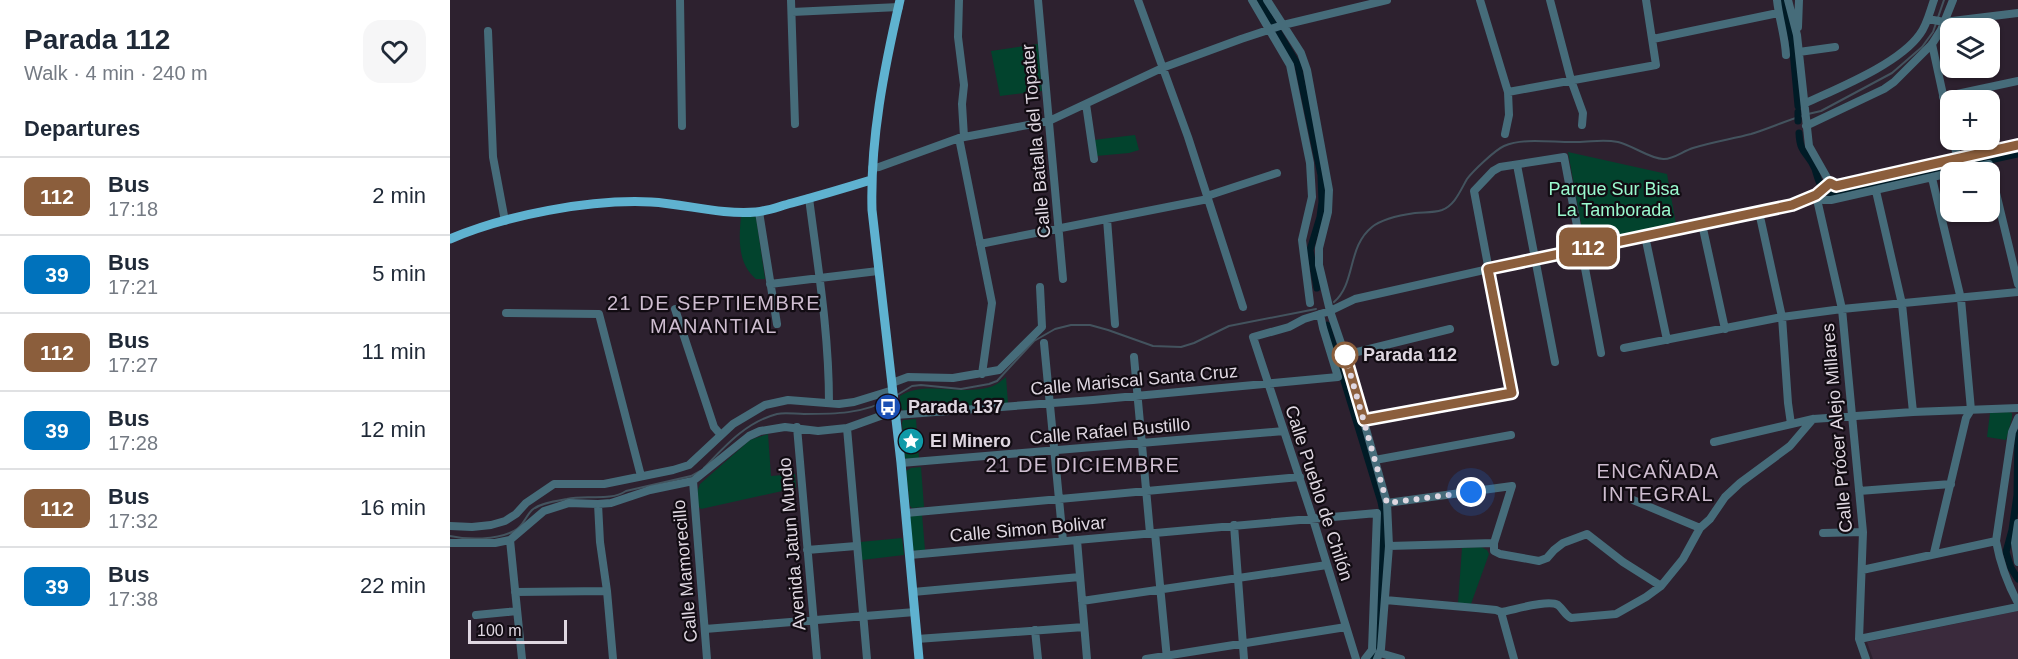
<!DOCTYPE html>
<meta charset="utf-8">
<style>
body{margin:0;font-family:Arial,sans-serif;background:#f6f6f7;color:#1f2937;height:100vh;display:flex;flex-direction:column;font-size:22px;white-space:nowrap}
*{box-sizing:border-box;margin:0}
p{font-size:20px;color:#747a83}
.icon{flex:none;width:33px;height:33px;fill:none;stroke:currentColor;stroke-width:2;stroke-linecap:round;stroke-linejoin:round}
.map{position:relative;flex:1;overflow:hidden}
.panel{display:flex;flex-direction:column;background:#fff;width:450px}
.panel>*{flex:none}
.badge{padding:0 12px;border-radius:9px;font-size:21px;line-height:39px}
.tools{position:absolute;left:1490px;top:18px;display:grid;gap:12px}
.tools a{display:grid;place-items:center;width:60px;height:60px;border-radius:12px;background:#fff;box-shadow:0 2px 4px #0004;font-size:30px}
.scale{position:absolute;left:18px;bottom:15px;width:99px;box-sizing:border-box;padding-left:6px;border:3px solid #dfd7e1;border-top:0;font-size:16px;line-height:21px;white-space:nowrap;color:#dfd7e1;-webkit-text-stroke:4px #120c13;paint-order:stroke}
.you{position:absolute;width:30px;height:30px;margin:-15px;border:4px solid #fff;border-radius:50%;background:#1a73e8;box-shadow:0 0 0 9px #1a73e833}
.map>.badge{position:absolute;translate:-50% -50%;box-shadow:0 0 0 3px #fff}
h2{padding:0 24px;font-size:22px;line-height:54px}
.round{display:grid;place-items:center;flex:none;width:63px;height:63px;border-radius:18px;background:#f6f6f7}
.head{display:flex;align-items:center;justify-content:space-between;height:102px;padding:0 24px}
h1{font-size:28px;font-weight:600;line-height:45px}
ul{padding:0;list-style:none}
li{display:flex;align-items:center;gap:18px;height:78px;padding:0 24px;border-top:2px solid #e0e1e3}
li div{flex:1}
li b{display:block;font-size:22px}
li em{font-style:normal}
li .badge{min-width:66px;font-weight:700;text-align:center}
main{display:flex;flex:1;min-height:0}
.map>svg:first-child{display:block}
.built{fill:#3a2a3c}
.green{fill:#02432d}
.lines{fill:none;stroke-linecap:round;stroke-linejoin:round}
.stream{stroke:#43535e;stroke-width:2}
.canal{stroke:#001b26;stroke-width:7}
.minor{stroke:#466c7a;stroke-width:8}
.major{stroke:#5fb2d0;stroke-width:9}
.line-casing{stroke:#fff;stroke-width:14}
.line{stroke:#8b5e3c;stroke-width:9}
.walk{stroke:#dfd7e1;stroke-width:6;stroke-dasharray:0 10.8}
.stop-dot{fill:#fff;stroke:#8b5e3c;stroke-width:3}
.labels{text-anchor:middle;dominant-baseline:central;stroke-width:4.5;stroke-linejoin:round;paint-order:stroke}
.street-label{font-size:18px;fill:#dfd7e1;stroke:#120c13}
.park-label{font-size:18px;fill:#9aface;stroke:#120c13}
.stop-label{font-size:18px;font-weight:bold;fill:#dfd7e1;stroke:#120c13;text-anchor:start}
.poi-label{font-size:18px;font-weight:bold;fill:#dfd7e1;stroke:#120c13;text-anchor:start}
.neighbourhood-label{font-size:20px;letter-spacing:1.5px;fill:#cebdd0;stroke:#120c13}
</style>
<main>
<section class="panel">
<div class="head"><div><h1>Parada 112</h1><p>Walk · 4 min · 240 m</p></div><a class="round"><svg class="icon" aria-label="heart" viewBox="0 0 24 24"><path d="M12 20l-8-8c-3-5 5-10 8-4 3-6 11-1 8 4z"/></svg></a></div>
<h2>Departures</h2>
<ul>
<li><span class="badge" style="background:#8b5e3c;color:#fff">112</span><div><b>Bus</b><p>17:18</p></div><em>2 min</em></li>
<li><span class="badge" style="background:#0072bc;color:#fff">39</span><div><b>Bus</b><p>17:21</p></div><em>5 min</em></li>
<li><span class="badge" style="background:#8b5e3c;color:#fff">112</span><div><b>Bus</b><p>17:27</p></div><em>11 min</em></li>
<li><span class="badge" style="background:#0072bc;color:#fff">39</span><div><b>Bus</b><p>17:28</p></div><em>12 min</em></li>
<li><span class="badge" style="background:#8b5e3c;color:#fff">112</span><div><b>Bus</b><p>17:32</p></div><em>16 min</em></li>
<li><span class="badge" style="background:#0072bc;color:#fff">39</span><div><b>Bus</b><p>17:38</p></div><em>22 min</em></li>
</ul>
</section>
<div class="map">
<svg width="1568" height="659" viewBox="0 0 1568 659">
<rect width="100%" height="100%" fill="#2d212f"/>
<!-- built -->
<path class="built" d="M1568,611v48h-145l-6,-17z"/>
<!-- green -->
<path class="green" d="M588,44l4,47 -42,5 -9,-45z
M685,135l4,15 -10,3 -33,3 -3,-16z
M1118,152l99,22 9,50 -87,18 -5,-2z
M291,216l15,1 9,62h-9c-19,-16 -17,-41 -15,-63z
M556,377l2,26 -104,8 -4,-4v-11c25,-16 59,0 90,-9 5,-1 11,-6 16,-10z
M1558,412l4,1v5l-6,22 -19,-3 3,-24z
M466,419l3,40 -11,1 -3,-2 -3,-35 1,-3z
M318,434l3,42 24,-2 1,14 -95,21 -4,-4v-13l3,-8 50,-44z
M471,467l3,40 -12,1 -2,-2 -4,-35 5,-3z
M472,514l3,36 -10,1 -2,-2 -3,-31 2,-3z
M452,538l2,17 -42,5 -2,-18z
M1031,547l6,3 2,4 -18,50 -13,-1 4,-55z"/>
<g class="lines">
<!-- stream -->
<path class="stream" d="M1358,114l13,-3 71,-38 30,-26 11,-15 11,-32
M884,302c22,-19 13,-55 38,-75 11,-9 29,-12 43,-14 9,-1 18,0 27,-3 13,-5 18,-19 25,-31 6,-8 28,-29 37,-33 20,-9 51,-3 73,-4 15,0 25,-3 41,0 14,3 34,18 46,17 10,0 19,-8 29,-11 19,-6 39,-9 58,-14 17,-5 34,-13 51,-18
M447,395l15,-9 9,-1 40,4 28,-5 8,-3 37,-40 21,-12 16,-4h19l18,5 45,16 28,1 13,-4 35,-17 87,-17
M254,468c21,-22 42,-46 73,-54 8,-2 18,0 27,0 29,0 60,0 85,-15
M0,536c18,4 47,4 64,-5 9,-4 11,-14 18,-21 8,-7 24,-9 35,-11 19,-5 42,3 59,-8l65,-15 9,-5"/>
<!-- canal -->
<path class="canal" d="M809,0l39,65 23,110 1,27 -2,15 -10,33 7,38
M1333,0l-1,5 10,35 6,66
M1348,112v9
M1349,133c1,22 9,19 16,36 2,6 3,13 7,18 3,5 8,6 13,7l183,-40
M877,325l54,177 3,15 -8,132 -4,10
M1568,433l-1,62 -5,35 -6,22 5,16 7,11"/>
<!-- minor -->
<path class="minor" d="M230,0l2,126
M341,0l4,124
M509,0l-1,37 6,48 -2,19 2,33
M588,0l25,279
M688,0l50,137 55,170
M802,0l38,65 20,98 2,34 -10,43 8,63
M817,0l34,53 6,17 22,120 -1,22 -9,36v17l11,46 15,44 42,148 2,43 -8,103 -4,10
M1030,0l28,92 1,23 -4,19
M1100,0l21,80 12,33 -1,12
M1327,0c2,19 8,36 9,55
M1338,0l9,35 12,111 21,37
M342,12l107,-5
M1478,19l16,3 74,-9
M1348,27l1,-27
M38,31l5,126 12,64
M1203,39l125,-26
M1482,44l18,83
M1349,52l36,-5
M1058,92l148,-27 -10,-65
M1493,97l75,-16
M1356,103c32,-15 93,-39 114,-69 7,-9 10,-23 14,-34
M636,104l8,55
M1356,126l78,-37 10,-7 38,-38 9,-14 12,-30
M509,138l33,165 -10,71
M1503,140l5,19
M1067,165l38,197
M422,168l7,-1 80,-29 90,-17 113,-53 79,-29 42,-14 104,-25
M1504,172l35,-8 29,120
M1482,178l29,121 10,111 -5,8 -32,135
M1380,183l6,3 182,-41
M1426,191l26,113 11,108
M1366,195l26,114 21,223 -4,107 7,20
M1366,195l8,5h7l119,-27
M757,196l70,-23
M359,198c9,70 20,135 20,205
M309,212l18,112
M1309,212l23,105 6,86 3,21
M657,219l8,105
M1252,224l23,105
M1195,236l22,104
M530,244l228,-45
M320,284l108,-13
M225,309l39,118 6,7
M56,313l93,1 42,162
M594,343l19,198
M1174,348l158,-31 60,-8 176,-17
M895,355l105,-26
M684,357l16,176
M442,383l16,-6 45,1 46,-8 43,-43 -2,-40
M1568,418l-6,14 -16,109c4,22 11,42 22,62
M914,420l148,-27 -38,-202 19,-20 7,-4 64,-10 37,196
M347,427l20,232
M397,428l20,231
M1264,442l99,-23 100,-7 105,-4
M925,460l136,-25
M451,463l383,-32
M243,481l14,178
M1409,491l92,-7
M1183,500l67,28
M937,503l125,-17 -18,57
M148,504l2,38 7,49 6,68
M456,513l394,-36
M1568,523l-3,20 3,19
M784,525l10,134
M0,526l22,1 19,-2 14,-4 11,-7 10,-11 28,-19h50l69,-14 16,-5 44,-41 32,-19 23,-5 51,4 15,-2 39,-12
M705,533l12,126
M1373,533l40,-1
M60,540l12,119
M627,540l10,119
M0,543h45l15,-3 34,-29 25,-8 29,1 13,-1 39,-13 43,-9 56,-45 11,-5 25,-4 33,4 29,-3 39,-14 10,1 197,-15 245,-23 -15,-49 -3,-14
M939,546l105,-3v8l6,3 39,7 8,-3 7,-8 9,-7 24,-9 36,28 38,24
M357,550l49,-4
M460,555l467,-42 -5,137 -7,9
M1412,570l134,-29
M65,592l92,-1
M463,592l167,-15
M935,600l91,8 20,2 5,2c13,-2 47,-13 57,-7 5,4 7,10 13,13l45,-4 30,-17 15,-11 22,-27 17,-31 10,-9 15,-22 15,-14 50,-37 23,-27
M632,601l245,-36
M1051,612l13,47
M26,615l41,-4
M255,629l210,-17
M585,630l3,29
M467,639l167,-12
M1409,639l159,-32
M930,653l21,6
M696,659l200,-32
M906,659l-43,-140 -60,-182 36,-10 15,-8 26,-8 25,-12 227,-51 217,-44 17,-9 14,-12"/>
<!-- major -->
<path class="major" d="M450,0c-16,69 -30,140 -28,210l29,253 18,196
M0,239c56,-24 140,-40 201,-37 35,2 70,13 105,10 12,-1 24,-6 36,-9 26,-7 53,-15 79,-23"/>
</g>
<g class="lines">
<!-- line casing -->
<g class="line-casing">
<path id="line" d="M895,355l19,65 148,-27 -24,-124 304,-64 24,-10 14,-12 6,3 182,-41"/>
</g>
<!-- line -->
<use href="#line" class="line"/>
<!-- walk -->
<path class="walk" d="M895,355l42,148 84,-11"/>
</g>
<!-- icons -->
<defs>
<g id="bus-disc" transform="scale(1.35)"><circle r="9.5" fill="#1a4fb4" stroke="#120c13"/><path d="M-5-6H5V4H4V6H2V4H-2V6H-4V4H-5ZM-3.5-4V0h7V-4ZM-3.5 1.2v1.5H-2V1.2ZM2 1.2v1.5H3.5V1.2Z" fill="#fff"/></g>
<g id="sight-disc" transform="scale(1.35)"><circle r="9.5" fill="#0f9aa8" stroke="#120c13"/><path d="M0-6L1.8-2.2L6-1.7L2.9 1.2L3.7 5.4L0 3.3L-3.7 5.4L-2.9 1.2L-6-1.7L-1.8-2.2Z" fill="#fff"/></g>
</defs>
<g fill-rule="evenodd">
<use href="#bus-disc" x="438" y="407"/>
<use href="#sight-disc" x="461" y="441"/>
</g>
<!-- markers -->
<circle class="stop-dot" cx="895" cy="355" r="12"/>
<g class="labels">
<!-- street labels -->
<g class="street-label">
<text transform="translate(586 141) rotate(-95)">Calle Batalla del Topater</text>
<text transform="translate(684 380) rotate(-5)">Calle Mariscal Santa Cruz</text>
<text transform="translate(1387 428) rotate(-95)">Calle Prócer Alejo Millares</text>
<text transform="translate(660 431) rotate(-5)">Calle Rafael Bustillo</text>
<text transform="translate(869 493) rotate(72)">Calle Pueblo de Chilón</text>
<text transform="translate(578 529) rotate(-5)">Calle Simon Bolivar</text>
<text transform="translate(342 544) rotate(-95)">Avenida Jatun Mundo</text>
<text transform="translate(235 571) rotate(-95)">Calle Mamorecillo</text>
</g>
<!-- park labels -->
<g class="park-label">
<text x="1164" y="189">Parque Sur Bisa<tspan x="1164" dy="21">La Tamborada</tspan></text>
</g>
<!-- stop labels -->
<g class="stop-label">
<text x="913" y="355">Parada 112</text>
</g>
<!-- poi labels -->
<g class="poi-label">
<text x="458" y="407">Parada 137</text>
<text x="480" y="441">El Minero</text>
</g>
<!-- neighbourhood labels -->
<g class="neighbourhood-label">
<text x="264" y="303">21 DE SEPTIEMBRE<tspan x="264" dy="23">MANANTIAL</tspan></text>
<text x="633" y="465">21 DE DICIEMBRE</text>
<text x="1208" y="471">ENCAÑADA<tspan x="1208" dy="23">INTEGRAL</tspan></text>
</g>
</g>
</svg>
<div class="tools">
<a><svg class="icon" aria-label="layers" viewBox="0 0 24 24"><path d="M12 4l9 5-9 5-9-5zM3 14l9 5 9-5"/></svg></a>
<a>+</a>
<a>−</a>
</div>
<div class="scale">100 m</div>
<div class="you" style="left:1021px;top:492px"></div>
<b class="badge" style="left:1138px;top:247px;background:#8b5e3c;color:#fff">112</b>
</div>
</main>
